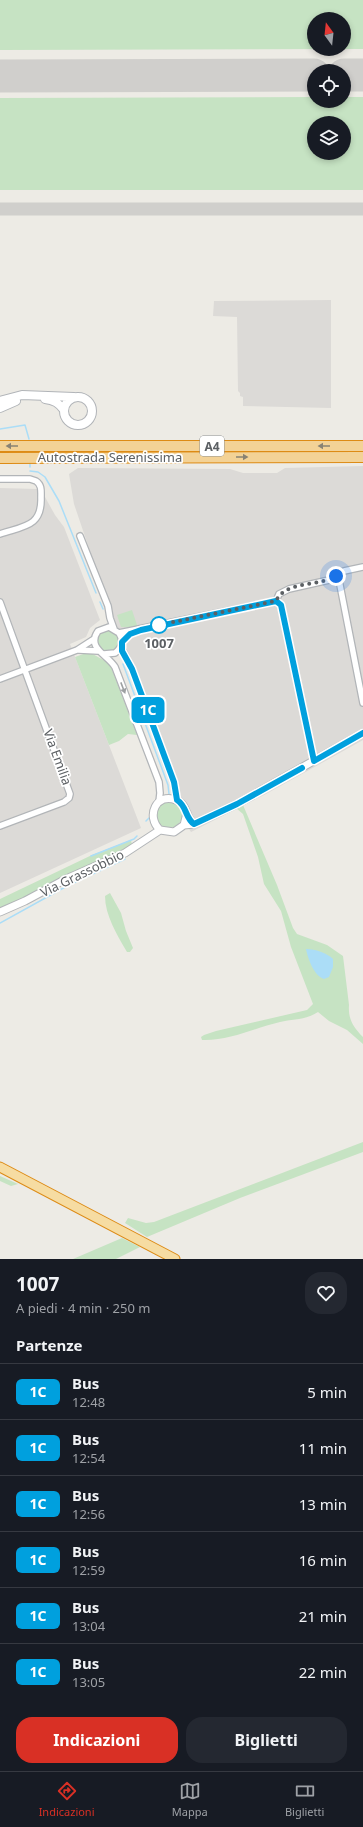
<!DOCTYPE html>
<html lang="it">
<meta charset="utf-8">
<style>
body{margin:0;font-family:"Noto Sans",sans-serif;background:#242831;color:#f1f3f6;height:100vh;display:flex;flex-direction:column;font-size:15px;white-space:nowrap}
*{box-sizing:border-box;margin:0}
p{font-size:13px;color:#9ea1a6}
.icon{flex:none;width:22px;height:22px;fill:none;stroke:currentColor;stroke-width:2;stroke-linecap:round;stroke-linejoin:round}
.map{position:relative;height:1259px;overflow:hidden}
.side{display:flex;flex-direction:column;background:#171b24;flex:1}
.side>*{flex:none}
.badge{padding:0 8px;border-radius:6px;font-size:14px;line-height:26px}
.needle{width:26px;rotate:345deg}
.controls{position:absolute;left:307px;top:12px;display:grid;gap:8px}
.controls a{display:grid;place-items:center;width:44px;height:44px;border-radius:50%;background:#171b24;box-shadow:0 2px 6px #0003;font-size:20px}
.you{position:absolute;width:20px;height:20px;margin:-10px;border:3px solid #fff;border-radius:50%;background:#1a73e8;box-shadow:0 0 0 6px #1a73e833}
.map>.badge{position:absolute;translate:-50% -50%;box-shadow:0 0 0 2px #fff}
h2{padding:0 16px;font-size:15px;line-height:36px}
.round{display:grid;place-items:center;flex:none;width:42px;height:42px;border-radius:16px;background:#242831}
.head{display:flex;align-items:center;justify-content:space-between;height:68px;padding:0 16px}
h1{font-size:19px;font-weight:700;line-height:30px}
.action{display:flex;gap:8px;margin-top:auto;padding:8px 16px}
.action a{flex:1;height:46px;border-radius:16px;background:#d93025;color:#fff;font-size:16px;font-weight:700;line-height:46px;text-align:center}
.action a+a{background:#242831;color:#f1f3f6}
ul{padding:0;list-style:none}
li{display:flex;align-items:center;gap:12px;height:56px;padding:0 16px;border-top:1px solid #363941}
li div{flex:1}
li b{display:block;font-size:15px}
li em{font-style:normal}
li .badge{min-width:44px;font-weight:700;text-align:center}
.tabs{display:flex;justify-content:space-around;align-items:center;height:56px;border-top:1px solid #363941;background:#171b24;font-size:11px;color:#9ea1a6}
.tabs a{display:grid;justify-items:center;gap:2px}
.tabs .active{color:#d93025}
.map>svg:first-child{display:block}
.industrial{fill:#dcdad7}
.green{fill:#c6e3c3;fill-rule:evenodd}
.water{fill:#abddf7}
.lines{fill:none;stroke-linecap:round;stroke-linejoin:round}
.stream{stroke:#abddf7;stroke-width:1.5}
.taxiway{stroke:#d0cfcc;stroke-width:13}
.runway{stroke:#d0cfcc;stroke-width:33}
.minor-casing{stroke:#b2b5b8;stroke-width:8}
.tertiary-casing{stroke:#b2b5b8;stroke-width:9}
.secondary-casing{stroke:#b1b4b8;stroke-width:10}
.trunk-casing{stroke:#dd8b15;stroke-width:11}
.motorway-casing{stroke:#dd8b15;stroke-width:12}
.minor{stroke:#fff;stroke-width:5.5}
.tertiary{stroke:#fff;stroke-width:7}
.secondary{stroke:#fff;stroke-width:8}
.trunk{stroke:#f6dca2;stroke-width:9}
.motorway{stroke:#f3d296;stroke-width:10}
.oneway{fill:#898273}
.oneway2{fill:#9da0a2}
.line-casing{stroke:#fff;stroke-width:9}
.line{stroke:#00a0de;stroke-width:6}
.walk{stroke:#5c6064;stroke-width:4;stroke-dasharray:0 7.2}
.stop-dot{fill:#fff;stroke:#00a0de;stroke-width:2}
.labels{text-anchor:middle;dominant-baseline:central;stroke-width:3.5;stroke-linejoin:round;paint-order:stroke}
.shield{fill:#fff;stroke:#8d9092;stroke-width:1}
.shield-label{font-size:12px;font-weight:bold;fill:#5c6064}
.street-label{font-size:13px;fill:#5c6064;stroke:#fff}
.stop-label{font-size:13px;font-weight:bold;fill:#5c6064;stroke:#fff}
</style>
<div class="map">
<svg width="363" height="1259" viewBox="0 0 363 1259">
<rect width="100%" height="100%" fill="#edebe5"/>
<!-- industrial -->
<path class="industrial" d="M331,300v108l-88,-2v-9l-3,-1v-3l-2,-2 -1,-74 -24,-1 1,-15z
M363,466v274l-97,54 -75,38 -5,-8 -23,-58 -89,-262 -5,-30 9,-6 152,1 13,4h34l8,-5z
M0,488l37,1 8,8 10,18 9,12 36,93 -10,8 -4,9 -16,7 71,184 -141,65z"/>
<!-- green -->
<path class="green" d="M0,0h363v49h-19v-30h-30v30h21l-335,1z
M314,97v4h30v-4h19v93h-363v-92zM314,123h30v30h-30z
M132,610l6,18 -17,-1 -4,-12z
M97 641a11 11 0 1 1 22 0a11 11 0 1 1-22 0Z
M89,652l18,10 4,5 26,68 -9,-1 -9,7 -10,4 -34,-88z
M156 815a13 13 0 1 1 26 0a13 13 0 1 1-26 0Z
M243,805l34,80 16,43 4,6 30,11 16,11 6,49c-1,14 4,22 14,32v7l-16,-14 -18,-9 -11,-9c-12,8 -25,7 -38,10 -26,6 -51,19 -78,18l-1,-3 3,-2 12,-4 91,-21 6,-6 -22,-57 -10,-36 -17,-27 -6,-27 -15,-43 -7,-6z
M131,840l1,5 -15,9 -117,57v-12l92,-44z
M110,893l11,20 5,18 7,17 -3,4h-3c-10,-17 -22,-37 -22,-56z
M363,1142v10l-123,46 -93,39 -22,-14 3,-5 18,5 8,-1z
M0,1176l18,8 -7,2 -11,-5z
M122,1238l18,9 -24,12h-43z"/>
<!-- water -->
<path class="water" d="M306,949c9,0 21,4 27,10v8l-4,10 -5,2c-10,-3 -16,-20 -18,-30z"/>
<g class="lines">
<!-- stream -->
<path class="stream" d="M0,429l25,-4 4,14
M30,467v-5
M30,471l8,1 7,5 14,24 37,92
M100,602l3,7
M123,664l45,121 1,9
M146,821l3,-3
M91,856l43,-17 3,-3
M0,923l67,-37 58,-27"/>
<!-- taxiway -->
<path class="taxiway" d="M0,209h363"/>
<!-- runway -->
<path class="runway" d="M344,75h19
M0,76l314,-1"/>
<!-- minor casing -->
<g class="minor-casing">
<path id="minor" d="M0,479h30l6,2c6,4 5,10 5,17 1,29 -18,28 -41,36
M80,536l28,70 2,12 4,11
M336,576l3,4 24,123
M276,601l5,4 33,156
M276,601l3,-7 10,-5 40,-9 15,-9 19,-4
M0,602l70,192 -1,4 -5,4 -64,24
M119,633l157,-32
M121,647l11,22 42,113 3,18
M79,650l19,1
M104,654l11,-1c7,-5 9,-12 4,-20l-10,-6 -11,4c-12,17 10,24 17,36l44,115 1,11 -1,9
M0,679l77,-29 17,-11"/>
</g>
<!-- tertiary casing -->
<g class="tertiary-casing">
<path id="tertiary" d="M187,813l-3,12 -10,7 -14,-2c-15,-14 -3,-38 16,-30 12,4 9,18 18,24
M184,825l10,-1 43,-20 126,-71
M0,912l25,-11 41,-22 59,-26 35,-23"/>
</g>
<!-- secondary casing -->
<g class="secondary-casing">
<path id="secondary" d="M64 411a14 14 0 1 1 28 0a14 14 0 1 1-28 0Z
M45,399c9,1 14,4 19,11
M0,401l22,-6 52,2
M0,408l16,-7"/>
</g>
<!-- trunk casing -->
<g class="trunk-casing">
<path id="trunk" d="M0,1167l175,92"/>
</g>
<!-- motorway casing -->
<g class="motorway-casing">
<path id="motorway" d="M0,446h363
M0,458l363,-1"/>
</g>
<!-- minor -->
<use href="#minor" class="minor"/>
<!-- tertiary -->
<use href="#tertiary" class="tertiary"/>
<!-- secondary -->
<use href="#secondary" class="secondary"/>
<!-- trunk -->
<use href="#trunk" class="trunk"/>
<!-- motorway -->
<use href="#motorway" class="motorway"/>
</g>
<!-- one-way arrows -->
<defs><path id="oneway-solid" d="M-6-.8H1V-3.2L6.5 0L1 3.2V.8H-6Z"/></defs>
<g class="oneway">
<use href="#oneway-solid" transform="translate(12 446) rotate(180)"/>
<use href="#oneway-solid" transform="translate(324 446) rotate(180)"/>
<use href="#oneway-solid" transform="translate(242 457)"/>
</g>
<use class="oneway2" href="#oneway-solid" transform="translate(123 688) rotate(69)"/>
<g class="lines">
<!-- line casing -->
<g class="line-casing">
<path id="line" d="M302,768l-65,36 -43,20c-9,-6 -7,-18 -17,-24l-3,-18 -42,-113 -10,-18v-9l8,-8 11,-4 135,-29 5,4 33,156 49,-28"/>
</g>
<!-- line -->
<use href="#line" class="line"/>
<!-- walk -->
<path class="walk" d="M159,625l117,-24c10,-21 43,-14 60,-25"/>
</g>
<!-- markers -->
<circle class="stop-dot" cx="159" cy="625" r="8"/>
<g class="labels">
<!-- shield labels -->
<rect class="shield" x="200" y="436" width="24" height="20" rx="3"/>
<g class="shield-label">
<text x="212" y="446">A4</text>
</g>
<!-- street labels -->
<g class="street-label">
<text x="110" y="457">Autostrada Serenissima</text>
<text transform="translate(58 757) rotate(70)">Via Emilia</text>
<text transform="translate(82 873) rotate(-26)">Via Grassobbio</text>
</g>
<!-- stop labels -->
<g class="stop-label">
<text x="159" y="643">1007</text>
</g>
</g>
</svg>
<div class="controls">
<a><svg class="needle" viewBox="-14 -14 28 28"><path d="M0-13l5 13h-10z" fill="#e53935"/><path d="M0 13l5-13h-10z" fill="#9ea1a6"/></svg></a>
<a><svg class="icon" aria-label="locate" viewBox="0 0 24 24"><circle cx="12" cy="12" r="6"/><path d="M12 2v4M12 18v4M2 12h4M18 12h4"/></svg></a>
<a><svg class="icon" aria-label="layers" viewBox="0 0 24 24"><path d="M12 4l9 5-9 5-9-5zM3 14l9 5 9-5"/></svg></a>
</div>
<div class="you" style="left:336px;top:576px"></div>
<b class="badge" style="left:148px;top:710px;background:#00a0de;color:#fff">1C</b>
</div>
<section class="side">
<div class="head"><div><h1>1007</h1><p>A piedi · 4 min · 250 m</p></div><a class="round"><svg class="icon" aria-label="heart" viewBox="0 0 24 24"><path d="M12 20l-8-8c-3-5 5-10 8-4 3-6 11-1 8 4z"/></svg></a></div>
<h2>Partenze</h2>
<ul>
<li><span class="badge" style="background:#00a0de;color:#fff">1C</span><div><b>Bus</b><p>12:48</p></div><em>5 min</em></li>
<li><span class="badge" style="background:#00a0de;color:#fff">1C</span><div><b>Bus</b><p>12:54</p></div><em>11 min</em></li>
<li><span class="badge" style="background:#00a0de;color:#fff">1C</span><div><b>Bus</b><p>12:56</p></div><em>13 min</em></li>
<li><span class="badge" style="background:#00a0de;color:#fff">1C</span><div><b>Bus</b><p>12:59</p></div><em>16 min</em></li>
<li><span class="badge" style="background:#00a0de;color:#fff">1C</span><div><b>Bus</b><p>13:04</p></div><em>21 min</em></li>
<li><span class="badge" style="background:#00a0de;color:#fff">1C</span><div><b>Bus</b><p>13:05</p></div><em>22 min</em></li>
</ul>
<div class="action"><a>Indicazioni</a><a>Biglietti</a></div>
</section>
<nav class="tabs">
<a class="active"><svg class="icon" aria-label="directions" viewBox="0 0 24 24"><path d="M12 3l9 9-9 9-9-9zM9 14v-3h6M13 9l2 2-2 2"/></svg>Indicazioni</a>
<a><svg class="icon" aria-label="map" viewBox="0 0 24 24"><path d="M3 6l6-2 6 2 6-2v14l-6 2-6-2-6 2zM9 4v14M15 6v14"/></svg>Mappa</a>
<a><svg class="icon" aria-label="tickets" viewBox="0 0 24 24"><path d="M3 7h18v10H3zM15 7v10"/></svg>Biglietti</a>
</nav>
